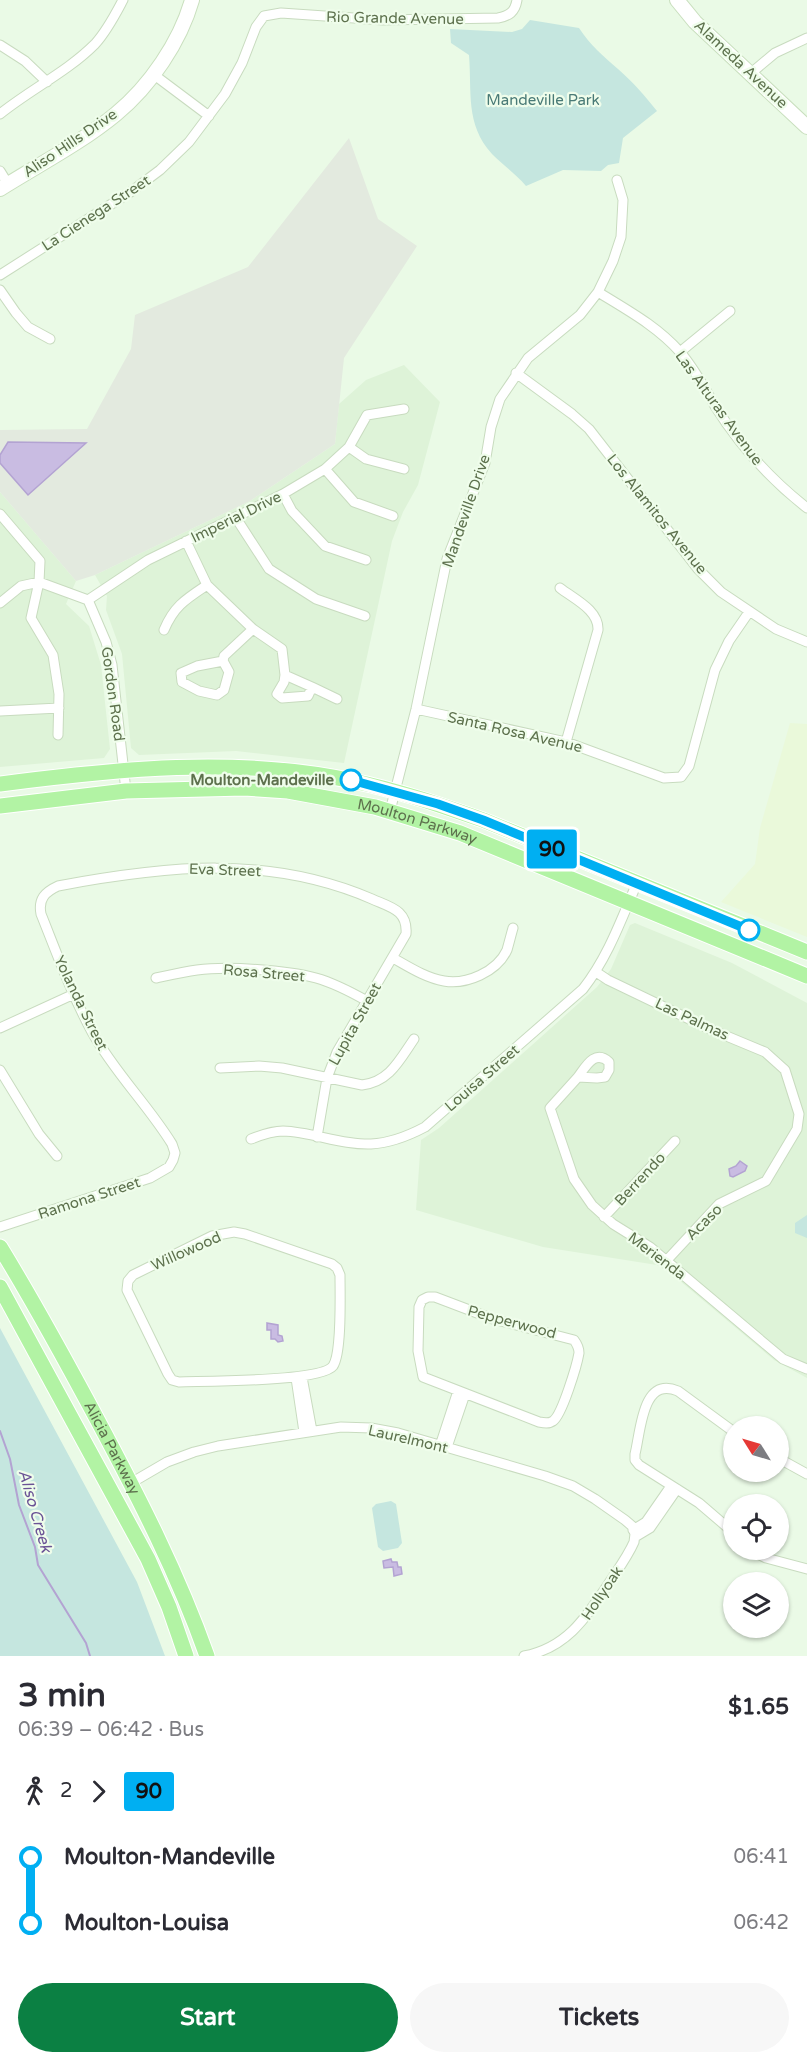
<!DOCTYPE html>
<meta charset="utf-8">
<style>
body{margin:0;font-family:"Varela Round",sans-serif;background:#f7f7f7;color:#2b2b33;height:100vh;display:flex;flex-direction:column;font-size:22px;white-space:nowrap}
*{box-sizing:border-box;margin:0}
p{font-size:20px;color:#7c7c81}
.icon{flex:none;width:33px;height:33px;fill:none;stroke:currentColor;stroke-width:2;stroke-linecap:round;stroke-linejoin:round}
.map{position:relative;height:1656px;overflow:hidden}
.side{display:flex;flex-direction:column;background:#fff;flex:1}
.side>*{flex:none}
.badge{padding:0 12px;border-radius:4px;font-size:21px;line-height:39px}
.needle{width:39px;rotate:307deg}
.buttons{position:absolute;left:723px;top:1416px;display:grid;gap:12px}
.buttons a{display:grid;place-items:center;width:66px;height:66px;border-radius:50%;background:#fff;box-shadow:0 2px 4px #0004;font-size:30px}
.map>.badge{position:absolute;translate:-50% -50%;box-shadow:0 0 0 3px #fff}
.legs{display:flex;align-items:center;gap:9px;height:66px;padding:0 18px;font-size:20px}
.legs p{margin-inline-start:auto}
.head{display:flex;align-items:center;justify-content:space-between;height:102px;padding:0 18px}
h1{font-size:33px;font-weight:700;line-height:45px}
.action{display:flex;gap:12px;margin-top:auto;padding:12px 18px}
.action a{flex:1;height:69px;border-radius:36px;background:#0b8043;color:#fff;font-size:24px;font-weight:700;line-height:69px;text-align:center}
.action a+a{background:#f7f7f7;color:#2b2b33}
ul{padding:0 18px;list-style:none}
li{display:flex;align-items:center;gap:21px;height:66px;font-size:22px}
li i{display:grid;place-items:center;width:9px;height:100%;margin:0 8px;background:currentColor}
li i::after{content:'';width:15px;height:15px;margin:-8px;border:4px solid;border-radius:50%;background:#fff}
li p{margin-inline-start:auto}
li:first-child i{background:linear-gradient(#0000 50%,currentColor 0)}
li:last-child i{background:linear-gradient(currentColor 50%,#0000 0)}
.map>svg:first-child{display:block}
.residential{fill:#def3d8}
.commercial{fill:#eaf9da}
.industrial{fill:#e3eadf}
.green{fill:#c5e6df}
.water{fill:#c9bce2;stroke:#b3a3d2;stroke-width:1.5}
.lines{fill:none;stroke-linecap:round;stroke-linejoin:round}
.stream{stroke:#b3a3d2;stroke-width:2}
.street-casing{stroke:#c8dbbf;stroke-width:11}
.secondary-casing{stroke:#c9dfbe;stroke-width:16}
.primary-casing{stroke:#fff;stroke-width:17}
.street{stroke:#fff;stroke-width:9}
.secondary{stroke:#fff;stroke-width:14}
.primary{stroke:#b2f3a4;stroke-width:15}
.line-1-casing{stroke:#fff;stroke-width:14}
.line-1{stroke:#00aff2;stroke-width:9}
.stop-1-dot{fill:#fff;stroke:#00aff2;stroke-width:3}
.labels{text-anchor:middle;dominant-baseline:central;stroke-width:4.5;stroke-linejoin:round;paint-order:stroke}
.street-label{font-size:15px;fill:#5d714d;stroke:#effdeb}
.park-label{font-size:15px;fill:#497a76;stroke:#effdeb}
.stop-label{font-size:15px;font-weight:bold;fill:#5d714d;stroke:#effdeb;text-anchor:end}
.water-label{font-size:16px;font-style:italic;fill:#6b5396;stroke:#effdeb}
</style>
<div class="map">
<svg width="807" height="1656" viewBox="0 0 807 1656">
<rect width="100%" height="100%" fill="#eafae6"/>
<!-- residential -->
<path class="residential" d="M404,365l36,37 -22,83 -15,27 -11,29 -48,222 -108,-12 -97,4 -8,-7 -9,-94 -16,-44 1,-14 -12,-21 155,-74 85,-57 4,-40 27,-24z
M0,492l76,89 -10,23 23,22 12,39 9,84 -6,9 -104,9z
M635,923l97,40 75,40v375l-33,-18 -101,-85 -16,-10 -114,-18 -127,-37 5,-70 18,-12 158,-141 14,-18 19,-44z"/>
<!-- commercial -->
<path class="commercial" d="M790,723l17,1v213l-86,-35 34,-38 5,-36z"/>
<!-- industrial -->
<path class="industrial" d="M349,138l29,81 39,27 -73,112 -9,86 -85,57 -155,74 -19,6 -76,-89v-62l87,-1 44,-80 4,-34 113,-48z"/>
<!-- green -->
<path class="green" d="M530,20l49,8c11,17 24,28 39,41 15,13 27,27 39,42l-34,27 -4,25 -11,2 -7,6 -38,-1 -37,16c-10,-12 -23,-21 -34,-32 -27,-30 -20,-62 -23,-99l-18,-12 -1,-14 62,3 10,-3z
M807,1215v23l-12,-5v-10z
M0,1328l137,254 28,74h-165z
M391,1501l5,3 6,39 -4,5 -15,3 -5,-4 -6,-39 4,-4z"/>
<!-- water -->
<path class="water" d="M8,442l78,1 -58,52 -28,-32v-8z
M740,1161l7,5 -2,5 -12,6 -3,-1 -1,-7 7,-3z
M267,1323l11,2v10l4,1 1,5 -5,1 -3,-3h-4v-9h-4z
M391,1559l1,3h5l1,5h3l1,7 -8,2 -1,-9 -9,1 -1,-7z"/>
<g class="lines">
<!-- stream -->
<path class="stream" d="M0,1431l10,28 9,46 16,42 3,18 48,78 4,13"/>
<!-- street casing -->
<g class="street-casing">
<path id="street" d="M0,45l25,16 22,21
M153,74l56,42
M750,74l25,-21 32,-15
M0,114c31,-25 67,-42 95,-70 12,-13 20,-29 28,-44
M0,171l8,13
M0,275l132,-84 28,-21 29,-28 36,-48 17,-31 14,-36 8,-11 17,-3 102,7 115,-2c11,-2 17,-6 19,-18
M0,290l16,23 12,14 22,12
M598,292c29,18 59,34 82,60 14,16 24,35 35,54 25,40 55,73 92,102
M680,352l50,-41
M516,373l56,41 17,15 109,140 23,23 55,37 31,13
M349,447l17,12 38,10
M325,469l29,33 39,14
M283,494l9,17 33,35 41,14
M0,514l40,47 -1,21 -8,36 22,37 6,39 -1,41
M236,518l33,51 47,30 49,17
M186,541l21,44 46,44 29,20 3,26 27,12 -4,9 -26,2 -5,-4 7,-12 1,-7
M560,588c14,11 39,22 38,42l-32,112
M88,600l60,-40 135,-66 42,-25 24,-22 18,-32 37,-6
M88,600l18,42 6,23 14,126
M0,603l21,-17 18,-4 49,18
M164,630c10,-24 22,-31 43,-45
M223,661l6,11 -5,18 -7,5 -18,-4 -17,-9 -1,-9 16,-7 26,-5 1,-5 29,-27
M312,687l25,12
M416,709l150,33 98,36 17,-1 8,-11 26,-96 14,-29 20,-29
M0,711l59,-3
M390,811l26,-102 31,-150 38,-96 6,-36 9,-28 28,-41 52,-43 18,-23 15,-31 8,-24 2,-37 -6,-20
M393,958c16,9 33,20 51,23 22,4 53,-9 63,-31 2,-7 4,-15 6,-22
M596,972l12,8 104,50 53,22 20,18 14,44 -2,15 -31,52 -47,23 -52,56
M156,978c14,-3 27,-6 41,-8 31,-4 89,0 119,8 18,5 35,14 51,23
M0,1028l74,-34
M220,1068l39,-2 23,2 80,17c27,-3 37,-24 52,-46
M0,1070l39,64 18,22
M578,1077c8,-11 17,-28 31,-15v8l-4,7 -8,1 -19,-1 -28,31 24,71 18,26 21,19 37,23 133,112 24,10
M251,1139c10,-4 21,-8 32,-8 30,1 58,14 88,13 20,-1 37,-8 54,-17l158,-138c25,-32 38,-69 54,-106
M604,1217l71,-76
M0,1227l150,-49 19,-11 4,-7 2,-7 -3,-9c-24,-39 -57,-71 -80,-112 -20,-37 -35,-78 -51,-118 -3,-15 4,-22 17,-28 107,-20 210,-32 314,13 18,8 36,11 34,35l-69,118 -10,26 -10,59
M234,1232l11,2 87,30 5,4 3,7c0,18 2,78 -7,91 -12,16 -130,15 -154,16l-7,-2 -4,-6 -41,-84 1,-9 5,-6 79,-39z
M428,1297h7l58,22 81,21c3,4 5,8 5,13 -2,12 -17,62 -26,68 -4,3 -9,2 -14,1l-116,-45 -5,-26 1,-44 3,-7z
M302,1377l10,54
M296,1378l8,54
M734,1432l-56,-41c-36,-15 -37,39 -43,63v6l4,5 60,38 35,30
M440,1446l18,-55
M447,1447l18,-53
M778,1458l29,16
M131,1483l36,-21 27,-10 24,-6 123,-19 30,1 27,5 147,43 28,10 22,13 30,21 7,6 3,8 -1,8c-7,16 -18,30 -27,44 -22,33 -41,62 -83,70
M633,1530l13,-8 25,-36
M635,1537l15,-9 27,-39
M750,1550l16,8 41,11"/>
</g>
<!-- secondary casing -->
<g class="secondary-casing">
<path id="secondary" d="M677,0l18,22 112,105
M0,189c38,-24 81,-46 116,-75 34,-28 64,-72 76,-114"/>
</g>
<!-- primary casing -->
<g class="primary-casing">
<g id="primary">
<path d="M0,784c116,-15 237,-28 353,-3 44,9 87,24 130,39l324,132"/>
<path id="s1" d="M0,806l126,-15 118,-3 44,3 87,16 85,26 347,143"/>
<path id="s2" d="M0,1247c35,57 67,116 98,174 41,77 80,153 109,235"/>
<path d="M0,1287l148,272 21,48 17,49"/>
</g>
</g>
<!-- street -->
<use href="#street" class="street"/>
<!-- secondary -->
<use href="#secondary" class="secondary"/>
<!-- primary -->
<use href="#primary" class="primary"/>
</g>
<g class="lines">
<!-- line-1 casing -->
<g class="line-1-casing">
<path id="line-1" d="M351,780l87,24 45,16 266,110"/>
</g>
<!-- line-1 -->
<use href="#line-1" class="line-1"/>
</g>
<!-- markers -->
<g class="stop-1-dot">
<circle cx="351" cy="780" r="10"/>
<circle cx="749" cy="930" r="10"/>
</g>
<g class="labels">
<!-- street labels -->
<g class="street-label">
<text transform="translate(395 18) rotate(1)">Rio Grande Avenue</text>
<text transform="translate(741 64) rotate(43)">Alameda Avenue</text>
<text transform="translate(70 143) rotate(-34)">Aliso Hills Drive</text>
<text transform="translate(96 213) rotate(-33)">La Cienega Street</text>
<text transform="translate(719 408) rotate(54)">Las Alturas Avenue</text>
<text transform="translate(466 511) rotate(-71)">Mandeville Drive</text>
<text transform="translate(657 514) rotate(51)">Los Alamitos Avenue</text>
<text transform="translate(236 517) rotate(-26)">Imperial Drive</text>
<text transform="translate(113 694) rotate(82)">Gordon Road</text>
<text transform="translate(515 732) rotate(13)">Santa Rosa Avenue</text>
<text stroke="none"><textPath href="#s1" startOffset="422">Moulton Parkway</textPath></text>
<text transform="translate(225 870) rotate(2)">Eva Street</text>
<text transform="translate(264 973) rotate(5)">Rosa Street</text>
<text transform="translate(81 1003) rotate(64)">Yolanda Street</text>
<text transform="translate(692 1019) rotate(25)">Las Palmas</text>
<text transform="translate(355 1024) rotate(-61)">Lupita Street</text>
<text transform="translate(482 1078) rotate(-41)">Louisa Street</text>
<text transform="translate(640 1179) rotate(-47)">Berrendo</text>
<text transform="translate(89 1198) rotate(-18)">Ramona Street</text>
<text transform="translate(704 1222) rotate(-45)">Acaso</text>
<text transform="translate(186 1251) rotate(-24)">Willowood</text>
<text transform="translate(657 1256) rotate(37)">Merienda</text>
<text transform="translate(512 1322) rotate(15)">Pepperwood</text>
<text transform="translate(408 1439) rotate(13)">Laurelmont</text>
<text stroke="none"><textPath href="#s2" startOffset="230">Alicia Parkway</textPath></text>
<text transform="translate(602 1593) rotate(-56)">Hollyoak</text>
</g>
<!-- park labels -->
<g class="park-label">
<text x="543" y="100">Mandeville Park</text>
</g>
<!-- stop labels -->
<g class="stop-label">
<text x="334" y="780">Moulton-Mandeville</text>
</g>
<!-- water labels -->
<g class="water-label">
<text transform="translate(35 1511) rotate(74)">Aliso Creek</text>
</g>
</g>
</svg>
<div class="buttons">
<a><svg class="needle" viewBox="-14 -14 28 28"><path d="M0-13l5 13h-10z" fill="#e53935"/><path d="M0 13l5-13h-10z" fill="#7c7c81"/></svg></a>
<a><svg class="icon" aria-label="locate" viewBox="0 0 24 24"><circle cx="12" cy="12" r="6"/><path d="M12 2v4M12 18v4M2 12h4M18 12h4"/></svg></a>
<a><svg class="icon" aria-label="layers" viewBox="0 0 24 24"><path d="M12 4l9 5-9 5-9-5zM3 14l9 5 9-5"/></svg></a>
</div>
<b class="badge" style="left:552px;top:849px;background:#00aff2;color:#111">90</b>
</div>
<section class="side">
<div class="head"><div><h1>3 min</h1><p>06:39 – 06:42 · Bus</p></div><b>$1.65</b></div>
<div class="legs"><svg class="icon" aria-label="walk" viewBox="0 0 24 24"><circle cx="13" cy="4" r="2"/><path d="M13 8l-2 6 4 7M11 14l-3 7M7 12l3-4h3l4 4"/></svg>2<svg class="icon" aria-label="forward" viewBox="0 0 24 24"><path d="M9 5l7 7-7 7"/></svg><b class="badge" style="background:#00aff2;color:#111">90</b></div>
<ul>
<li><i style="color:#00aff2"></i><b>Moulton-Mandeville</b><p>06:41</p></li>
<li><i style="color:#00aff2"></i><b>Moulton-Louisa</b><p>06:42</p></li>
</ul>
<div class="action"><a>Start</a><a>Tickets</a></div>
</section>
